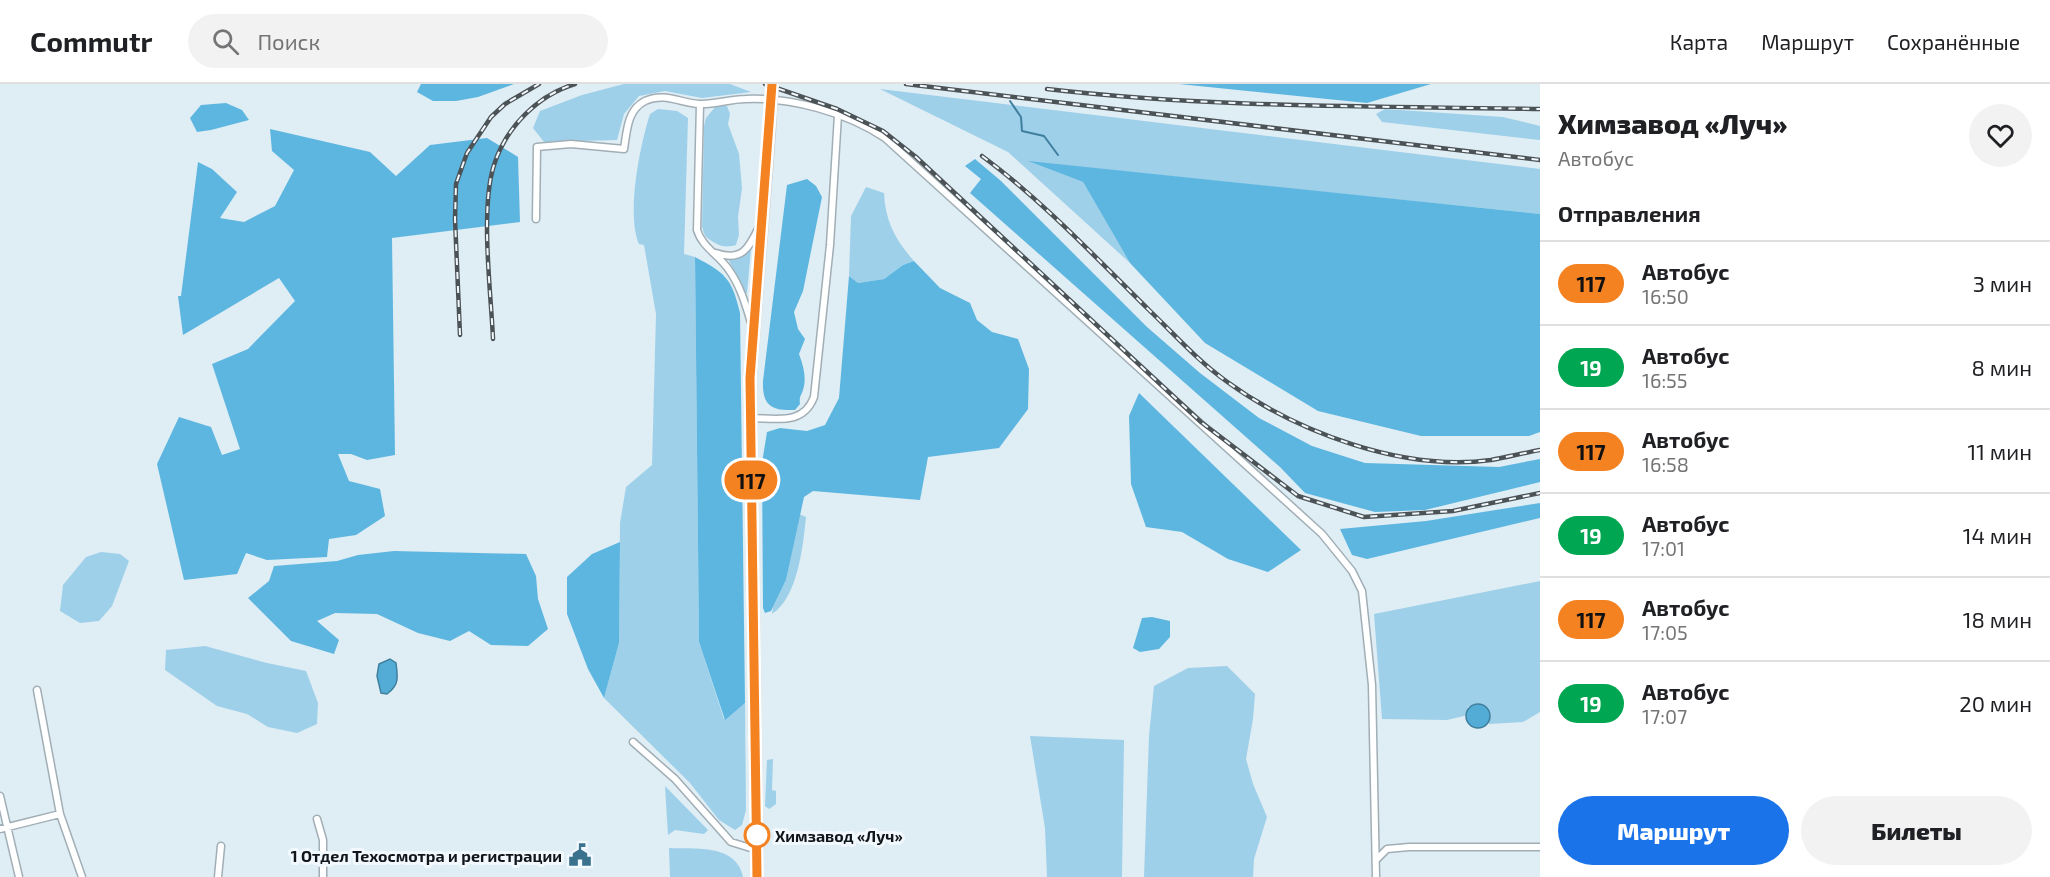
<!DOCTYPE html>
<html lang="ru">
<meta charset="utf-8">
<style>
body{margin:0;font-family:"Exo 2",sans-serif;background:#f2f2f2;color:#202124;height:100vh;display:flex;flex-direction:column;font-size:22px;white-space:nowrap}
*{box-sizing:border-box;margin:0}
p{font-size:20px;color:#757577}
.icon{flex:none;width:33px;height:33px;fill:none;stroke:currentColor;stroke-width:2;stroke-linecap:round;stroke-linejoin:round}
.map{position:relative;flex:1;overflow:hidden}
.drawer{display:flex;flex-direction:column;background:#fff;width:510px}
.drawer>*{flex:none}
.badge{padding:0 12px;border-radius:20px;font-size:21px;line-height:39px}
.map>.badge{position:absolute;translate:-50% -50%;box-shadow:0 0 0 3px #fff}
h2{padding:0 18px;font-size:22px;line-height:54px}
.round{display:grid;place-items:center;flex:none;width:63px;height:63px;border-radius:32px;background:#f2f2f2}
.summary{display:flex;align-items:center;justify-content:space-between;height:102px;padding:0 18px}
h1{font-size:28px;font-weight:800;line-height:45px}
.cta{display:flex;gap:12px;margin-top:auto;padding:12px 18px}
.cta a{flex:1;height:69px;border-radius:36px;background:#1a73e8;color:#fff;font-size:24px;font-weight:800;line-height:69px;text-align:center}
.cta a+a{background:#f2f2f2;color:#202124}
ul{padding:0;list-style:none}
li{display:flex;align-items:center;gap:18px;height:84px;padding:0 18px;border-top:2px solid #e0e0e0}
li div{flex:1}
li b{display:block;font-size:22px}
li em{font-style:normal}
li .badge{min-width:66px;font-weight:700;text-align:center}
header{display:flex;align-items:center;gap:36px;box-sizing:border-box;height:84px;padding:0 30px;background:#fff;border-bottom:2px solid #e0e0e0}
header strong{font-size:28px}
nav{display:flex;gap:33px;margin-inline-start:auto;font-size:21px}
.search{width:420px;height:54px;background:#f2f2f2;display:flex;align-items:center;gap:15px;box-sizing:border-box;padding:0 21px;border-radius:33px;color:#757577;font-size:22px}
main{display:flex;flex:1;min-height:0}
.map>svg:first-child{display:block}
.green{fill:#9ed0ea}
.forest{fill:#5db6e0}
.water{fill:#53acd6;stroke:#3f7f9d;stroke-width:1.5}
.lines{fill:none;stroke-linecap:round;stroke-linejoin:round}
.stream{stroke:#3f7f9d;stroke-width:2}
.street-casing{stroke:#a1aeb5;stroke-width:9}
.highway-casing{stroke:#cbcccc;stroke-width:14}
.street{stroke:#fff;stroke-width:6}
.highway{stroke:#2095c4;stroke-width:10}
.rail-casing{stroke:#4c5357;stroke-width:4.5}
.rail{stroke:#f1f9fe;stroke-width:2;stroke-dasharray:7;stroke-linecap:butt}
.highway-bridge-casing{stroke:#cbcccc;stroke-width:14;stroke-linecap:butt}
.highway-bridge{stroke:#2095c4;stroke-width:10}
.line-casing{stroke:#fff;stroke-width:14}
.line{stroke:#f58220;stroke-width:9}
.stop-dot{fill:#fff;stroke:#f58220;stroke-width:3}
.labels{text-anchor:middle;dominant-baseline:central;stroke-width:6;stroke-linejoin:round;paint-order:stroke}
.stop-label{font-size:16px;font-weight:bold;fill:#111619;stroke:#f1f9fe;text-anchor:start}
.poi-label{font-size:16px;font-weight:bold;fill:#111619;stroke:#f1f9fe;text-anchor:end}
</style>
<header>
<strong>Commutr</strong>
<div class="search"><svg class="icon" aria-label="search" viewBox="0 0 24 24"><circle cx="10" cy="10" r="6"/><path d="M15 15l6 6"/></svg>Поиск</div>
<nav><a>Карта</a><a>Маршрут</a><a>Сохранённые</a></nav>
</header>
<main>
<div class="map">
<svg width="1540" height="793" viewBox="0 0 1540 793">
<rect width="100%" height="100%" fill="#dfedf4"/>
<!-- green -->
<path class="green" d="M624,0h106l21,8 -49,6 -37,-7 -26,5 -15,18 -7,26 -73,2 -11,-14 7,-17 42,-16z
M880,5l660,80v45l-509,-52 52,20 47,81 -122,-111z
M716,22h11l3,8 -2,10 11,30 3,34 -4,29 1,18 -3,10c-13,4 -21,-1 -31,-9l-3,-9 2,-101 2,-8z
M658,25l19,2 11,7 -4,136 11,3 4,385 25,77 21,-16 1,107 -4,15 -7,5 -16,-10 -29,-37 -86,-85 15,-55 1,-120 6,-36 26,-22 4,-151 -12,-69 -5,-1c-13,-30 1,-99 11,-130z
M1385,25l118,8 37,9v14l-158,-18 -6,-8z
M866,103l18,6c1,28 12,48 30,68l-11,4 -19,14 -26,4 -9,-7 2,-60z
M751,165l-4,44h-1l-18,-34 11,-1z
M799,430l7,3c-3,29 -8,80 -34,97l1,-7 13,-27z
M101,468l19,2 9,7 -17,45 -13,15 -19,2 -20,-12 3,-26 23,-28z
M1540,497v131l-17,10 -34,2v-8l-21,-10v9l-21,5 -65,-1 -8,-105z
M205,562l62,17 39,8 12,32 -1,21 -20,9 -29,-6 -21,-13 -30,-8 -52,-36 1,-20z
M1227,582l28,28 -2,25 -7,40 7,25 14,33 -13,42 -1,18h-109l5,-141 5,-50 34,-18z
M1030,652l94,4 -2,137h-75l-2,-49z
M773,675l-1,31 4,1v13l-7,5 -4,-3 2,-46z
M665,702l43,44 -4,4 -29,-4 -7,5z
M669,764c26,1 68,-4 74,29h-73z"/>
<!-- forest -->
<path class="forest" d="M421,0h93l-36,13 -22,4h-23l-16,-9z
M1179,0h252l-64,19z
M226,19l16,7 7,10 -38,10 -14,2 -7,-14 11,-13z
M270,45l100,23 26,24 34,-31 57,-7 31,19 2,65 -128,16 3,217 -28,5 -16,-6h-13l11,27 31,8 5,27 -29,19 -27,4 -2,18 -60,3 -21,-7 -9,21 -53,6 -27,-116 22,-47 32,10 11,28 18,-6 -28,-85 36,-15 47,-48 -16,-23 -96,57 -5,-39h3l17,-134 14,7 25,23 -17,26 24,4 31,-16 19,-36 -22,-19z
M975,75l26,22 146,146 53,46 59,45 53,28 53,17 134,4 41,-8v23l-115,28 -50,2 -70,-19 -25,-26 -310,-274 11,-14 -16,-13z
M1028,77l512,53v218l-11,4h-108l-103,-25 -113,-68 -75,-80 -47,-81z
M807,95l9,7 6,11 -19,94 -9,21 4,17 7,10 -6,15c4,11 8,24 4,36 -2,6 -4,7 -3,14l-5,6c-23,1 -33,-4 -32,-29l24,-196z
M695,173c30,16 37,21 45,56l5,390 -20,17 -26,-78z
M914,177l26,27 30,15 7,17 15,12 26,7 11,30 -1,40 -29,39 -71,9 -8,43 -107,-9 -9,6 -18,83 -15,31 -6,2 -2,-5 -1,-145 5,-31 13,-4 27,3 18,-6 14,-27 10,-122 9,7 26,-4 19,-14z
M1139,309l162,157 -33,22 -40,-13 -46,-27 -36,-5 -15,-43 -2,-68z
M1540,419v15l-173,41 -15,-4 -12,-26 86,-8z
M620,458l-1,101 -15,55 -16,-29 -21,-55v-37l25,-23z
M394,467l132,3 10,22 2,23 10,30 -20,17 -37,-1 -22,-14 -19,10 -32,-8 -41,-19 -42,-1 -18,8 22,19 -5,14 -43,-13 -43,-43 21,-17 5,-15 63,-5 21,-6z
M1152,533l18,4v16l-11,12 -19,3 -7,-4 9,-30z"/>
<!-- water -->
<path class="water" d="M390,575l6,4c2,15 3,22 -9,31l-6,-1 -4,-17 2,-12z
M1466 632a12 12 0 1 1 24 0a12 12 0 1 1-24 0Z"/>
<g class="lines">
<!-- stream -->
<path class="stream" d="M1010,17l11,16 1,14 22,5 14,19"/>
<!-- street casing -->
<g class="street-casing">
<path id="street" d="M700,20l-3,126c5,17 22,25 32,40 12,17 17,36 23,56
M536,135l1,-72 34,-3 53,5c3,-18 3,-39 21,-48 19,-9 36,2 54,3 15,1 31,-5 46,-5 46,-2 101,13 140,39l437,396 30,37 10,20 10,94 4,192
M716,169c26,9 33,-5 43,-26
M750,334c26,0 53,8 64,-21l16,-152 8,-130
M37,606l23,124 22,63
M633,658l42,37 56,63 26,8
M0,712l19,81
M317,735l6,21v37
M0,745l60,-15
M1377,775l10,-10 22,-2h131
M218,793l3,-31"/>
</g>
<!-- highway casing -->
<g class="highway-casing">
<path id="highway" d="M757,793l-7,-499 19,-244"/>
</g>
<!-- street -->
<use href="#street" class="street"/>
<!-- highway -->
<use href="#highway" class="highway"/>
<!-- rail casing -->
<g class="rail-casing">
<path id="rail" d="M765,0l72,25 46,22 33,26 285,265 97,74 66,21 89,-6 87,-18
M906,0l634,76
M1047,5c163,19 329,17 493,20
M982,72c61,45 113,101 167,154 25,24 49,51 77,71 70,51 177,91 265,79 16,-3 33,-7 49,-10
M460,251l-5,-116 1,-35 11,-31 24,-36 14,-13 34,-20
M493,255c-2,-47 -13,-130 1,-174 12,-38 44,-70 81,-81"/>
</g>
<!-- rail -->
<use href="#rail" class="rail"/>
<!-- highway-bridge casing -->
<g class="highway-bridge-casing">
<path id="highway-bridge" d="M769,50l3,-50"/>
</g>
<!-- highway-bridge -->
<use href="#highway-bridge" class="highway-bridge"/>
</g>
<g class="lines">
<!-- line casing -->
<g class="line-casing">
<path id="line" d="M757,793l-7,-499 22,-294"/>
</g>
<!-- line -->
<use href="#line" class="line"/>
</g>
<!-- icons -->
<defs>
<g id="civic-bare" transform="scale(1.8)"><path d="M-.6-6.5H3V-4.5H.6V-3L4-1V1h2V6H-6V1h2V-1L-.6-3ZM-1.2 2.5V6h2.4V2.5Z" fill="#3a718c" stroke="#f1f9fe" stroke-width="2.5" paint-order="stroke"/></g>
</defs>
<g fill-rule="evenodd">
<use href="#civic-bare" x="580" y="771"/>
</g>
<!-- markers -->
<circle class="stop-dot" cx="757" cy="751" r="12"/>
<g class="labels">
<!-- stop labels -->
<g class="stop-label">
<text x="775" y="751">Химзавод «Луч»</text>
</g>
<!-- poi labels -->
<g class="poi-label">
<text x="562" y="771">1 Отдел Техосмотра и регистрации</text>
</g>
</g>
</svg>
<b class="badge" style="left:751px;top:396px;background:#f58220;color:#111">117</b>
</div>
<section class="drawer">
<div class="summary"><div><h1>Химзавод «Луч»</h1><p>Автобус</p></div><a class="round"><svg class="icon" aria-label="heart" viewBox="0 0 24 24"><path d="M12 20l-8-8c-3-5 5-10 8-4 3-6 11-1 8 4z"/></svg></a></div>
<h2>Отправления</h2>
<ul>
<li><span class="badge" style="background:#f58220;color:#111">117</span><div><b>Автобус</b><p>16:50</p></div><em>3 мин</em></li>
<li><span class="badge" style="background:#00a651;color:#fff">19</span><div><b>Автобус</b><p>16:55</p></div><em>8 мин</em></li>
<li><span class="badge" style="background:#f58220;color:#111">117</span><div><b>Автобус</b><p>16:58</p></div><em>11 мин</em></li>
<li><span class="badge" style="background:#00a651;color:#fff">19</span><div><b>Автобус</b><p>17:01</p></div><em>14 мин</em></li>
<li><span class="badge" style="background:#f58220;color:#111">117</span><div><b>Автобус</b><p>17:05</p></div><em>18 мин</em></li>
<li><span class="badge" style="background:#00a651;color:#fff">19</span><div><b>Автобус</b><p>17:07</p></div><em>20 мин</em></li>
</ul>
<div class="cta"><a>Маршрут</a><a>Билеты</a></div>
</section>
</main>
